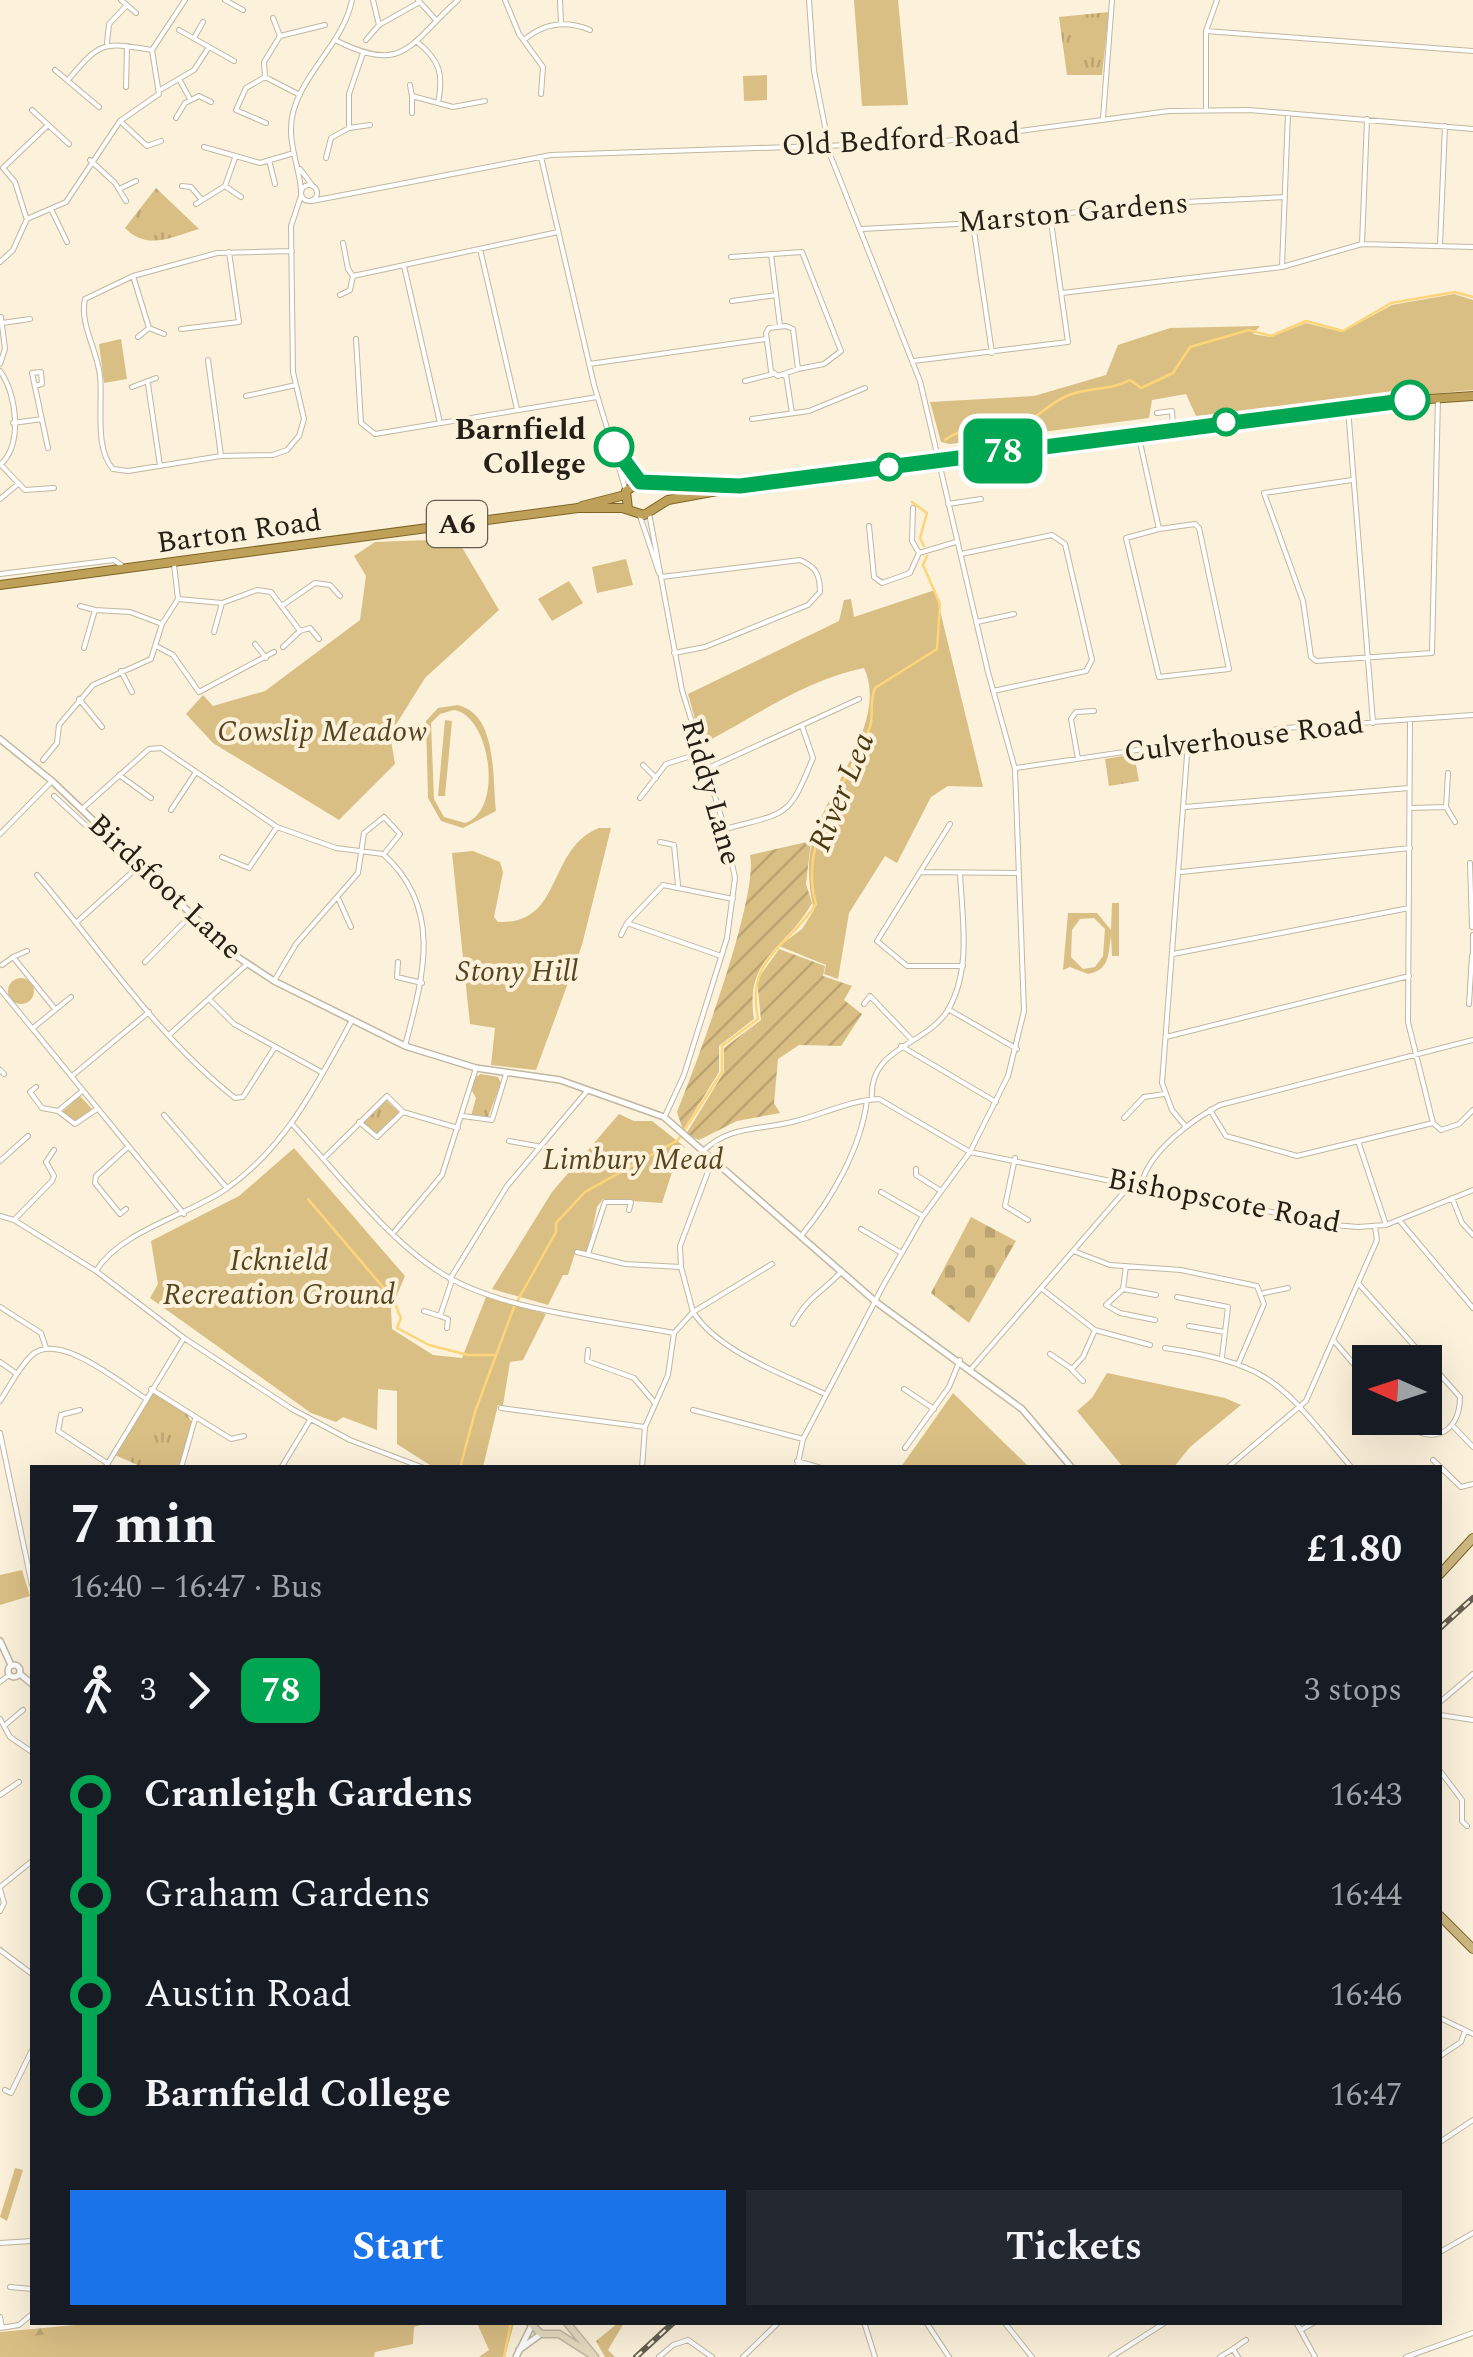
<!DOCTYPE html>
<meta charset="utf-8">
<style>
body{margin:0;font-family:Spectral,serif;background:#242831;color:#f1f3f6;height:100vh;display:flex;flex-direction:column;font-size:38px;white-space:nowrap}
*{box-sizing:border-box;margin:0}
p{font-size:32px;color:#9ea1a6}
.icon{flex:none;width:55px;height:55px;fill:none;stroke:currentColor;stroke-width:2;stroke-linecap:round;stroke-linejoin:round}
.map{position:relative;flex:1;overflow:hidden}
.panel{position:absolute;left:30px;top:1465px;width:1412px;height:860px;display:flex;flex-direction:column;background:#171b24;border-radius:0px;box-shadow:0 10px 40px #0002}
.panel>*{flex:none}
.badge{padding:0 20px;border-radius:15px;font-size:35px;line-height:65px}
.needle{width:65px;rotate:273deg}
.buttons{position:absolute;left:1352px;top:1345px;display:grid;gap:20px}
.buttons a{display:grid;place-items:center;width:90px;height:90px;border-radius:0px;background:#171b24;box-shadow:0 10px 40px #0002;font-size:50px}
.map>.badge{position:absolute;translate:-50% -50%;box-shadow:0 0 0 5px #fff}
.legs{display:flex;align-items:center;gap:15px;height:110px;padding:0 40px;font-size:32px}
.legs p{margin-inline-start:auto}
.head{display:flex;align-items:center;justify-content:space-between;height:170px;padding:0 40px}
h1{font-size:55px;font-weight:700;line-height:75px}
.action{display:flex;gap:20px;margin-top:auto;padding:20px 40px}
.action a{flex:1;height:115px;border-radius:0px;background:#1a73e8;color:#fff;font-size:40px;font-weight:700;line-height:115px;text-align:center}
.action a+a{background:#242831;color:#f1f3f6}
ul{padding:0 40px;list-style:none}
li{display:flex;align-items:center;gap:35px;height:100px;font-size:38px}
li i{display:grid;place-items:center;width:15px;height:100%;margin:0 12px;background:currentColor}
li i::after{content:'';width:25px;height:25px;margin:-12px;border:8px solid;border-radius:50%;background:#171b24}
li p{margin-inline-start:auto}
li:first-child i{background:linear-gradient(#0000 50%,currentColor 0)}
li:last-child i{background:linear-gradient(currentColor 50%,#0000 0)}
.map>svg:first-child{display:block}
.grass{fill:url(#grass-tufts)}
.forest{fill:url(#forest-firs)}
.cemetery{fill:url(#cemetery-stones)}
.park{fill:#dabf84;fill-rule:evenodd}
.garden{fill:url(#garden-furrows)}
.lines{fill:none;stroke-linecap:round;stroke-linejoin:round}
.stream{stroke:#fdd579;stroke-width:2.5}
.minor-casing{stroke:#c1b7a1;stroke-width:6}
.tertiary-casing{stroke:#c1b7a1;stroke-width:8}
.secondary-casing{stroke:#c1b7a1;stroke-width:9}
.primary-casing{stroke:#7e6426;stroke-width:10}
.trunk-casing{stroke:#7e6426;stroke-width:10}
.minor{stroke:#fff;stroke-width:4}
.tertiary{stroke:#fff;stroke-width:5}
.secondary{stroke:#e7dcc0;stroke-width:6}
.primary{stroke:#ceb882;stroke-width:8}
.trunk{stroke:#bea058;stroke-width:8}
.rail-casing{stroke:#655f52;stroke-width:6}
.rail{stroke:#fcf1da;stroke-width:2.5;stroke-dasharray:8;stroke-linecap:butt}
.line-1-casing{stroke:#fff;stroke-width:22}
.line-1{stroke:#00a651;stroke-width:15}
.stop-1-dot{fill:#fff;stroke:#00a651;stroke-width:5}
.labels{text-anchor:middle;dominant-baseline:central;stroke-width:8;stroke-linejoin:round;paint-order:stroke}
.shield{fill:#fcf1da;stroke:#655f52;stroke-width:2.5}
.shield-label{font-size:28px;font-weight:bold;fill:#242018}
.street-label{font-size:30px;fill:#242018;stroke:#fcf1da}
.stop-label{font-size:30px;font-weight:bold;fill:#242018;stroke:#fcf1da;text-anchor:end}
.park-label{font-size:30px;font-style:italic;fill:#56451e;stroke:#fcf1da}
.water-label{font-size:32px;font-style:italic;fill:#4a3a12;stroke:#fcf1da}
</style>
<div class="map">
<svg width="1473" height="2357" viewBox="0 0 1473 2357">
<defs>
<pattern id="grass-tufts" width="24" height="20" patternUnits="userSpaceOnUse" patternTransform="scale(2.5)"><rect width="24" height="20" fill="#dabf84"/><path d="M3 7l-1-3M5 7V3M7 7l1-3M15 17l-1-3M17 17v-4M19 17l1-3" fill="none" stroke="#bba471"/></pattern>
<pattern id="forest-firs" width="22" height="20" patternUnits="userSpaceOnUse" patternTransform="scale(2.5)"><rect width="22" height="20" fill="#dabf84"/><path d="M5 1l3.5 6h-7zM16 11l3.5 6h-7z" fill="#bba471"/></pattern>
<pattern id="cemetery-stones" width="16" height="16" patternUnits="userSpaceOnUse" patternTransform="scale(2.5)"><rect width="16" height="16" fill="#dabf84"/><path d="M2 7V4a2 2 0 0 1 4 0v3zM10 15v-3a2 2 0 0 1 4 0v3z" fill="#bba471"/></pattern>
<pattern id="garden-furrows" width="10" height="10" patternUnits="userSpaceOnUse" patternTransform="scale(2.5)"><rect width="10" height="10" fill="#dabf84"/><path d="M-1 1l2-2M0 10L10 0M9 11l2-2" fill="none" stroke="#bba471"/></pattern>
</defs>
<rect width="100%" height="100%" fill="#fcf1da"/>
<!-- grass -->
<path class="grass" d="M1109,12l-7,63h-35l-8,-58z
M156,188l43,41c-27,8 -52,22 -74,-1z
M1134,754l5,27 -30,5 -4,-27z
M481,1074l17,3 3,6 -14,37 -16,-4 5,-18 -4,-7 3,-14z
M386,1100l13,12 -24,23 -12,-13z
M153,1393l34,21 5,9 -13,44h-37l-27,-12z
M22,1570l8,26 -30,9v-30z"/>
<!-- forest -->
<path class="forest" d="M97,2323l16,4 -113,21v-16z
M618,2323h6l-16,27 7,7h-10l-9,-16z"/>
<!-- cemetery -->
<path class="cemetery" d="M971,1217l45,24 -47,82 -38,-30z"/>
<!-- park -->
<path class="park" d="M854,0h44l10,105 -46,1z
M767,75v25l-23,1 -1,-25z
M1454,294l19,6v90l-277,26 -10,-22 -34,6 -3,18 -199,26 -9,-2 -11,-40 104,-6 72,-21 12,-30 52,-17 90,-2 -7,8 17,3 36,-14 36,9 50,-27z
M121,339l6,40 -23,4 -5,-39z
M457,539l42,71 -74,68 -35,56 5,30 -56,56 -126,-77 -27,-29 17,-19 10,11 52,-15 95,-71 6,-44 -12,-20 21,-14z
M626,559l7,26 -36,8 -5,-26z
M569,581l14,22 -31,18 -14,-22z
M935,590l48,197 -35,-1 -17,11 -34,66 -12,-7 -36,57 -11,66 -14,-5 2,-9 -47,-19 23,-17 12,-19c-6,-25 -8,-52 1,-77 16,-49 73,-114 49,-165 -60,12 -109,49 -162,76l-14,-50 151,-73 5,-21 7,-1 3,18z
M458,705c40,10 34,73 38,106l-33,17 -22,-7 -13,-23 -2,-77 12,-13zM454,710c37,6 50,101 11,113l-21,-6 -10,-18 -3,-76 9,-9z
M445,720l7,1 -7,75h-7z
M599,828h12l-29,117 -46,125 -45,-5 4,-37 -25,-4 -18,-171 21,-2 27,11 3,10 -9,45 4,5c66,3 48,-73 101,-94z
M1112,903h7v53h-7l-1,-20c-3,18 -1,34 -23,38l-18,-7 -7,3 5,-57h29l14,17zM1094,918l11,11 -2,27 -8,11 -12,2 -12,-12 1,-27 8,-11z
M8 991a13 13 0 1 1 26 0a13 13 0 1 1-26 0Z
M80,1096l13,14 -19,12 -12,-10z
M619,1114l15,7h18l33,26 -10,16 -13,40 -59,-4 -6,8 -9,45 -12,-2 -8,25h-5l-15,30 -56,-16 60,-97z
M294,1148l111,128 -14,33 1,20 41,26 29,3 24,-61 60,17 -23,46 -13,2 -7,43h-5l-15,62h-50l-36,-23v-53l-19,-2 -1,41 -34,-13 -7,5 -25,-9 -161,-115 8,-14 -7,-43 88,-45z
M1107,1373l118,25 16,7 -51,42 -16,20h-51l-46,-56 15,-13z
M953,1393l76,74h-128z
M15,2168l8,2 -16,51 -7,-4z
M118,2323v-1l309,1 -13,4 -1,17 -38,8 -1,5h-374v-16z
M477,2323h37l-9,34h-26l10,-7z"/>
<!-- garden -->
<path class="garden" d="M811,841l-5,43 6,19c-25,46 -68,53 -58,116l-35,27v26l-36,58 -6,-18c19,-47 82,-215 73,-257z
M779,949l46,17 -2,10 29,10 -8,14 18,14 -21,32 -42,-1 -21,14 -4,44 6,10 -43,8 -38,19 -13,-6 38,-62v-24l37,-28 -4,-40z"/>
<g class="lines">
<!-- stream -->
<path class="stream" d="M945,440c21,-17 43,-6 68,-12 21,-5 36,-26 56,-33 21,-8 41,-4 61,-15l11,8 32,-15 17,-26 59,-17 22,6 35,-15 37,10 48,-28 64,-11 18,5
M912,502l15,11 -7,25 4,8
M308,1199l85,100 8,19 -4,10 32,17 39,10h28
M460,1468l15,-56 39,-105 42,-75v-9l29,-31 93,-52 44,-68v-26l36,-27c-13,-62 30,-71 58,-115 -19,-65 32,-120 54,-177 4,-13 -1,-26 5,-39l62,-39 3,-45 -17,-39 4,-9
M504,2357l7,-35"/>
<!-- minor casing -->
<g class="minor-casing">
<path id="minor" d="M121,0l15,13
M225,0l18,10
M373,0l6,25 39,-22
M418,0l18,20
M505,0l14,34 24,33 -2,27
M560,0l1,24
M273,18l7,18
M179,30l55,31
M1206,31l267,20
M194,38l9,-16
M335,40c70,35 73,5 123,-40
M366,40l13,-15
M524,40c20,-17 42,-20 66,-10
M416,41c24,19 28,33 22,62l15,4 32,-6
M107,43l2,-19 18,-19
M55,70l44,37
M265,77l-1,-15 16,-26 45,-11
M179,79l10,18
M68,80c33,-39 34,-38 84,-30
M410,85l2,11 26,7
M126,87l1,-41
M160,90l34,-20 15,-23
M412,96v17
M1206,108v-77l11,-31
M32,110l37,34
M176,118l9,-15 14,-7 12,6
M1103,118l9,-118
M120,121l27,25 14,-5
M266,123l-30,-13 10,-22 19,-11 35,18
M349,128l21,-3
M204,147l56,16 34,-10
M541,157l53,228 32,106
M326,158l5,-20 18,-10v-34l14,-41
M90,160l25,23 11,18
M269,160l6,24
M300,169l12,16
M301 193a8 8 0 1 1 16 0a8 8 0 1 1-16 0Z
M182,186l9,1 11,13
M225,186l16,11
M119,189l17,-8
M301,191c-1,-21 -11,-42 -10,-63 1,-48 52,-81 61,-128
M312,201l239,-46 387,-13 231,-31 80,-1 224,19
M196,204l29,-18 10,-28
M52,211l15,31
M26,217l-11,-35 -12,-14 44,-42
M973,224l19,129
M861,229l135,-7 148,-18 141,-7
M1362,244l5,-125
M1440,246l5,-120
M480,249l37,160
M292,251l-75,2 -84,23 -48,23c-6,24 13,53 15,77 3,26 -6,73 13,93l15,2 93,-15 52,-1 14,-5 12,-14 5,-17 -11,-47 -2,-146 10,-30
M771,254l9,72
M731,257l71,-5 39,99 -17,13 -26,5
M0,262l13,-12 14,-31 39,-17 54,-81 39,-27 -7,-44 33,-50
M404,266l36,157
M1282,267l6,-154
M133,276l16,52
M353,276l205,-44
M1062,293l220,-26 80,-23 111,3
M340,295l10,-5 3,-14 -5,-7 -5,-26
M732,301l44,-6
M2,323l28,-4
M786,326l7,3 5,40 -20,7 -7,-5 -5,-38 3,-5z
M181,329l58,-7 -10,-70
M138,337l11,-9 15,6
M356,339l5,84 14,11 222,-37
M208,360l13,96
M913,361l155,-19 -18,-127
M0,364l5,-15 -4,-32
M589,364l177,-25
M0,371c17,23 23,74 0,94
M786,375l6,38
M745,381l28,-7
M148,384l12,82
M38,385l4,-1 -1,-12 -9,1 16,75
M132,387l24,-9
M246,396l50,-11
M1348,408l25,315
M1157,413l15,-2 1,18
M752,419l57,-8 56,-23
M13,423l29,-4
M1138,433l21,96 -33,9 33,139 70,-8 -30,-141 -4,-4 -36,5
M621,463l18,18
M1,465l24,25 29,-2
M1352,480l-88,13 39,108 8,56 5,4 116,-8 6,-255
M0,499l18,-15
M948,504l33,-5
M913,508l-1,33 7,12
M649,513l33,177 43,139 10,49 -8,60 -43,137 -19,41
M640,516l19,57
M869,526l5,51 8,6 28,-10 9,-20 37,-11
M961,554l91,-19 13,9 27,116 -6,11 -93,20
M0,574l114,-14 7,5
M661,577l139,-17c16,7 20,14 20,32l-12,13 -103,42 -31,6
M178,599l44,4 35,-13 14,2 29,39 10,-3 9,11
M283,605l32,-22 15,2 10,11
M80,606l15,4
M977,622l37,-8
M214,632l8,-29
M255,644l11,14
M158,647l15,8 26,37 75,-40
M283,647l17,-16
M84,648l11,-38 35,2 32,12
M121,671l11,21
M79,699l23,28
M1078,759l-7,-40 5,-7 18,-1
M43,760l14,-17 2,-18 34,-40 58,-26 11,-35 16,-25 -4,-35
M643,765l13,13
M1016,768l269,-40 188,-13
M706,769l153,-70
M119,775l32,23
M54,796l39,36
M640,798l26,-34 35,-11
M1185,807l224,-19
M1446,807l9,15
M83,808l66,-59 12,-1 116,79 59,21 47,6c61,54 40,123 22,192
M1410,808l36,-1 2,-34
M171,810l25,-38
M950,824l-73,117 30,25h56
M725,829c63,-17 63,-10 88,-71l-11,-32
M0,834l52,-53
M660,842l14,3 4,40
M222,857l27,11 28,-41
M1470,863l2,64
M920,872l99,1
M1181,872l229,-24
M37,875c64,75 120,162 198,223l8,-1 32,-50
M339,900l12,27
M77,922l63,-57
M621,935l6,-12
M1473,935v21
M27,951l-14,6 42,52
M1173,954l236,-46
M721,956l-94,-33 36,-38 70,14
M145,962l46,-47
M398,962l-1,15 25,6
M2,965l11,-8
M274,981l22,-37 62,-71 6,-40 20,-16 16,17 -16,20
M0,989l184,225
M211,1001l23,23 89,49
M864,1004l6,-8 42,44
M1469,1004l3,-48
M948,1009l69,40
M33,1028l38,-31
M169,1035l77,-70
M1166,1037l243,-61
M901,1046l95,56
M0,1070l4,4
M72,1076l77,-64
M36,1087l-6,5 12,16 16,3 17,13 22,-15
M872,1099c-4,-52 54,-53 76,-89 24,-41 14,-92 12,-137
M1210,1110l16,26 71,20 136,-33 -25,-101 2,-302
M58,1111l23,-19
M164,1115l63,73
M463,1116l29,4 14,-46
M1124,1118l20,-21 20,-3
M359,1122l18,15 26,-25
M1433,1123l8,7 18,-6 14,-14
M292,1124c43,46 93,113 146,147 60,40 165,48 236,62
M1186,1127l-14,-17 -10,-27 26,-341
M509,1141l28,5
M1358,1141l28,84
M702,1152c29,-28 58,-21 94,-31 27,-7 55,-21 83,-22l91,53 160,33 12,-3 181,42 35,3 28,-2 87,-35
M324,1158l63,-62 16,16 55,16
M1015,1158l-10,48 23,14
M0,1161l28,-25
M916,1169v6l25,16
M1142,1182c8,-31 51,-63 78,-77l253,-65
M881,1192l42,24
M1452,1198l10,25 11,12
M126,1209l-6,5 -25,-31 1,-7 32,-29
M0,1216l14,4 82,51 88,67 108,71 58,31 74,28
M14,1220l38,-39 2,-5 -8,-14 8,-12
M1399,1220l74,88
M861,1229l39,23
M395,1231l47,-56 34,-107
M801,1236c31,-37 60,-88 66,-136
M577,1252l48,12 56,3
M1076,1252l34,13 71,5 76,16 7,18 -25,58
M588,1254l17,-52h26l-2,8
M772,1264l-79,48c26,40 90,62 132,82
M1126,1266l-3,23 -17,16 14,8 35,7
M96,1271c24,-40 91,-55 130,-82 60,-42 91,-105 125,-167
M450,1279l57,-93 81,-96
M1358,1283l102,114c0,40 -34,50 -60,21
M1042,1289l53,41 55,15
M1123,1289l33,6
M1264,1293l24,-5
M1177,1297l51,10 -6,50
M0,1307l41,26 5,15
M424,1311l16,5 12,-36
M440,1316l8,3 -1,9
M793,1324c17,-30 28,-30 49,-53
M1189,1326l36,6
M1334,1341l36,42
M1165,1348c113,17 117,39 187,120
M588,1350l-1,11 47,17 20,24
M1050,1354l22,15 11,-12 12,-27
M0,1362l17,12
M972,1368l158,-183
M1072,1370l11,11
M151,1389l80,50 13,-3
M904,1389l30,20
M0,1401c10,-15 19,-34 32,-46 27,-24 88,28 113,43
M501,1408l144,19
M80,1410l-19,5 -3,16 49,32
M693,1410l110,29
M1452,1425l21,22
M0,1433l32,152
M905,1448l44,-61 11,-27
M1433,1460l28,27 12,-3
M797,1461l24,7
M105,1468l79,-130
M181,1468l14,-49
M281,1468l29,-48
M642,1468l3,-41 23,-52 6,-42 19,-21 -12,-45 -1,-21 32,-85
M797,1468l6,-29 80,-153 40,-70 47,-64 38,-76 16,-65 -9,-242 -27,-97 -68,-291 -89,-224 -17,-86 -5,-71
M1227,1468l79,-67 71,-161 -2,-13
M0,1682l9,-7
M1440,1702l33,-28
M1440,1715l33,5
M0,1719l10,18 22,15
M4,1726l19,-16
M1440,1771l22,29v21l5,5
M0,1795l19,-13
M0,1887l32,-26
M0,1889l4,14 -4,8
M0,1950l32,24
M1440,2018l33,16
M1440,2056l21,-14 4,-11
M5,2090l6,3 21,-43
M1440,2142l33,-22
M0,2243l32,-2
M1440,2252l33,-19
M10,2287l22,2
M0,2317l2,10
M864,2322l11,35
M926,2322l23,35
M1004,2322l28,35
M1296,2322l19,35
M0,2328l19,-3 13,-11
M1301,2330l14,-8
M1233,2349l13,-9
M659,2357l14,-12 15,-5 24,17
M743,2357l36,-35
M1111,2357l55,-35
M1220,2357l13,-8 5,8
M1406,2357l67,-24"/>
</g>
<!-- tertiary casing -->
<g class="tertiary-casing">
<path id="tertiary" d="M0,739l52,42 181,173 41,27 131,65 71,22 84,12 104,37 212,185 146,107 50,59
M0,1641l11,24
M8 1671a6 6 0 1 1 12 0a6 6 0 1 1-12 0Z
M20,1674l12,10
M519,2350l22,-16
M516,2357l15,-30"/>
</g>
<!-- secondary casing -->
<g class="secondary-casing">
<path id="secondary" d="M529,2322l12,12h18
M567,2323l28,34
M559,2334l33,21"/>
</g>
<!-- primary casing -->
<g class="primary-casing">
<path id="primary" d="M1440,1574l33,-36
M1440,1916l33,33"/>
</g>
<!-- trunk casing -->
<g class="trunk-casing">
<path id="trunk" d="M582,506l43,-11
M628,509l-2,-18 14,-9 83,5
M0,585l578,-77h44l22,7 24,-15 71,-13 617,-83 117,-8"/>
</g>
<!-- minor -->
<use href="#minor" class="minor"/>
<!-- tertiary -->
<use href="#tertiary" class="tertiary"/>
<!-- secondary -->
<use href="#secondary" class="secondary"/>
<!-- primary -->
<use href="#primary" class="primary"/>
<!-- trunk -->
<use href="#trunk" class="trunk"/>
<!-- rail casing -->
<g class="rail-casing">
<path id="rail" d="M1440,1628l33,-30
M636,2357l38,-35"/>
</g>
<!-- rail -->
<use href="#rail" class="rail"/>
</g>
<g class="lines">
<!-- line-1 casing -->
<g class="line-1-casing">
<path id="line-1" d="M614,447l26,35 100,4 670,-86"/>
</g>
<!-- line-1 -->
<use href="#line-1" class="line-1"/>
</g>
<!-- markers -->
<g class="stop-1-dot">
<circle cx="1410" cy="400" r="18"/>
<circle cx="1226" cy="422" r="12"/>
<circle cx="614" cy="447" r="18"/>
<circle cx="889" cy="467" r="12"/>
</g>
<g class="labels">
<!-- shield labels -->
<rect class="shield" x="427" y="501" width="60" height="46" rx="8"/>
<g class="shield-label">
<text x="457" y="524">A6</text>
</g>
<!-- street labels -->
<g class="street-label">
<text transform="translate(901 140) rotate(-3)">Old Bedford Road</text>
<text transform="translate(1073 213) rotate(-5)">Marston Gardens</text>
<text transform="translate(239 532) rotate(-8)">Barton Road</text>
<text transform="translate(1244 738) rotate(-7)">Culverhouse Road</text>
<text transform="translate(711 792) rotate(74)">Riddy Lane</text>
<text transform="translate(165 887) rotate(43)">Birdsfoot Lane</text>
<text transform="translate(1224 1201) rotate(11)">Bishopscote Road</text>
</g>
<!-- stop labels -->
<g class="stop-label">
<text x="586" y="430">Barnfield<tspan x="586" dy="34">College</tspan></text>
</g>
<!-- park labels -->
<g class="park-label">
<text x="322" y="732">Cowslip Meadow</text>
<text x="517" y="972">Stony Hill</text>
<text x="633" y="1160">Limbury Mead</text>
<text x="279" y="1261">Icknield<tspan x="279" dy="34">Recreation Ground</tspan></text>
</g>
<!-- water labels -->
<g class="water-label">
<text transform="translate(842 792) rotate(-68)">River Lea</text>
</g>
</g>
</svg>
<div class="buttons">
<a><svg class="needle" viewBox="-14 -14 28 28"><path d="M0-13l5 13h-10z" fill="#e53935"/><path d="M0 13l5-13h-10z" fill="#9ea1a6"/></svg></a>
</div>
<b class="badge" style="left:1003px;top:451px;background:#00a651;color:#fff">78</b>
<section class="panel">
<div class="head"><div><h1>7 min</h1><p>16:40 – 16:47 · Bus</p></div><b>£1.80</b></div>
<div class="legs"><svg class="icon" aria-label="walk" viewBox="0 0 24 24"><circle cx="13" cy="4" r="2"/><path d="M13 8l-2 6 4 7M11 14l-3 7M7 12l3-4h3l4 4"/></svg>3<svg class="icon" aria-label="forward" viewBox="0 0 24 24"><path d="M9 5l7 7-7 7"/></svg><b class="badge" style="background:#00a651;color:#fff">78</b><p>3 stops</p></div>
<ul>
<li><i style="color:#00a651"></i><b>Cranleigh Gardens</b><p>16:43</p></li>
<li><i style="color:#00a651"></i><span>Graham Gardens</span><p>16:44</p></li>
<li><i style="color:#00a651"></i><span>Austin Road</span><p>16:46</p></li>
<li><i style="color:#00a651"></i><b>Barnfield College</b><p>16:47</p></li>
</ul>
<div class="action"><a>Start</a><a>Tickets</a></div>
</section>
</div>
